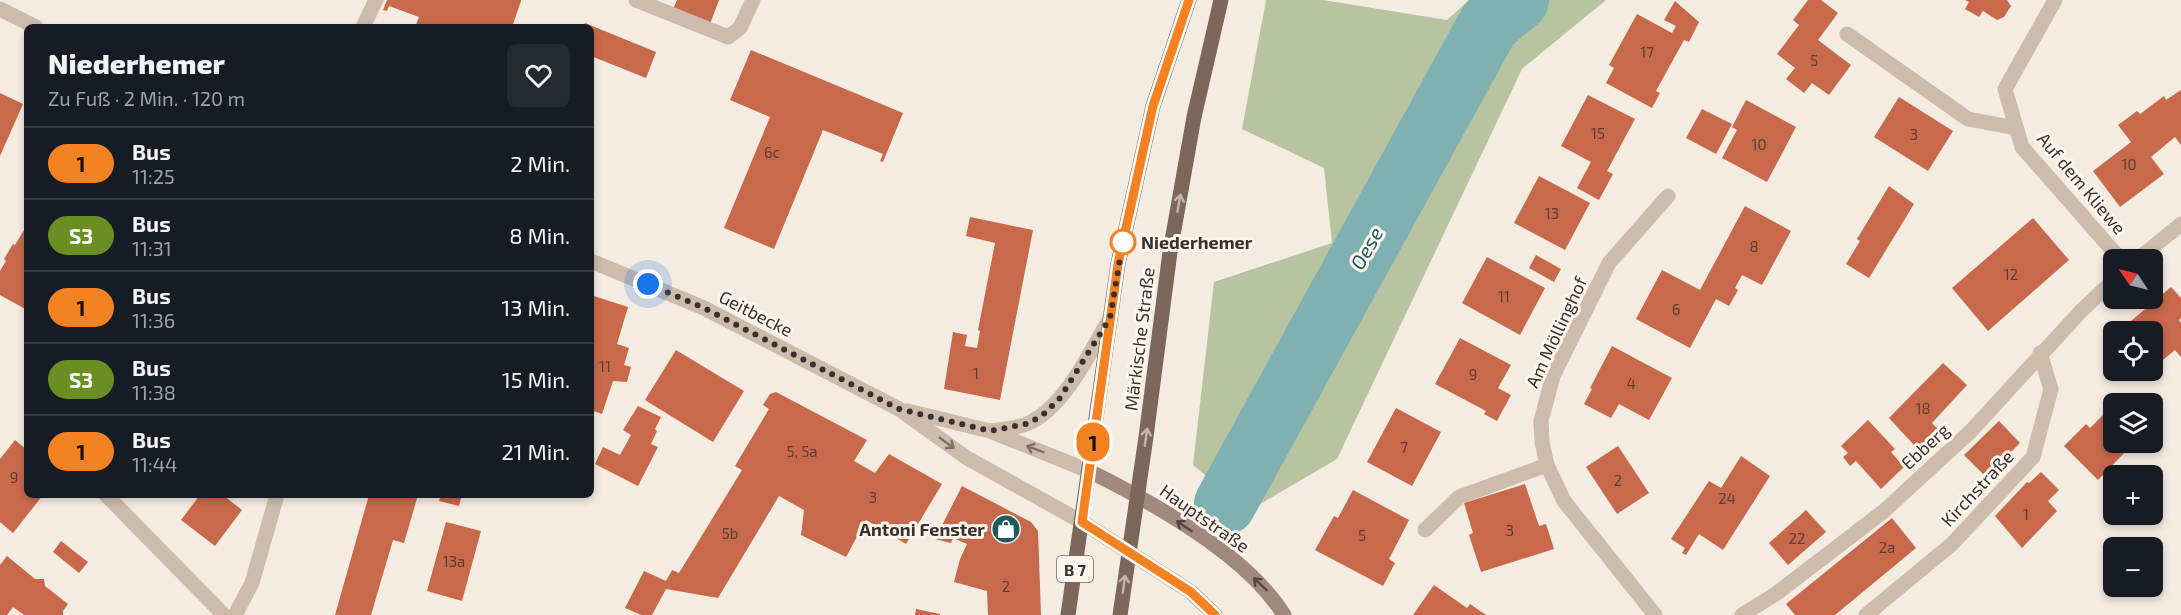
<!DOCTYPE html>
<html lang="de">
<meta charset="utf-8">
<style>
body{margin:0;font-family:"Exo 2",sans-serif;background:#242831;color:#f1f3f6;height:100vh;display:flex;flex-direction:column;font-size:22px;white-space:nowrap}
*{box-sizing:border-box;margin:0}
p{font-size:20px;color:#9ea1a6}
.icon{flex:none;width:33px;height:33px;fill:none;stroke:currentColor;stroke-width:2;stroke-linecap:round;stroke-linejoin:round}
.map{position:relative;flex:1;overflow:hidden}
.details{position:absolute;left:24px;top:24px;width:570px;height:474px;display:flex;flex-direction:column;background:#171b24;border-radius:9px;box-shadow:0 3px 9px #0003}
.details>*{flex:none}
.badge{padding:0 12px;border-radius:20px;font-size:21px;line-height:39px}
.needle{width:39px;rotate:305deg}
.buttons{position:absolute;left:2103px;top:249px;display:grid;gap:12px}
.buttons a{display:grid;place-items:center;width:60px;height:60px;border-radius:9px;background:#171b24;box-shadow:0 3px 9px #0003;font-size:30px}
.you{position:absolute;width:30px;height:30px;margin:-15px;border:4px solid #fff;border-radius:50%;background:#1a73e8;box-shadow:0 0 0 9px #1a73e833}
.map>.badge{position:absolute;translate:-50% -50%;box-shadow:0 0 0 3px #fff}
.round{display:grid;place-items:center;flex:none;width:63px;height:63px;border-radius:9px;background:#242831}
.headline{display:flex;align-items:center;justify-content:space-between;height:102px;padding:0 24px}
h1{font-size:28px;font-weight:800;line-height:45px}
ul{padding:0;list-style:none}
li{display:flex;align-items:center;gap:18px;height:72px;padding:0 24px;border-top:2px solid #363941}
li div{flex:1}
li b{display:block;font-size:22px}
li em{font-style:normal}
li .badge{min-width:66px;font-weight:700;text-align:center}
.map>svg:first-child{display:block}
.green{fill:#b8c4a0}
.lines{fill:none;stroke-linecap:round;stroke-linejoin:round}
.river{stroke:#7fb0b2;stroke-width:62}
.building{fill:#c8694b}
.service{stroke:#cdbbac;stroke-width:15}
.minor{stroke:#cdbbac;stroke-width:15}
.tertiary{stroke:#cdbbac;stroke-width:15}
.secondary{stroke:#a18a7d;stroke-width:15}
.primary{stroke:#7d675c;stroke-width:15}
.oneway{stroke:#c2b5ac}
.oneway2{stroke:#7d6f65}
.oneway3{stroke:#544640}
.line-casing{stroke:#fff;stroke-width:14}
.line{stroke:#f58220;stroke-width:9}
.walk{stroke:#3b302b;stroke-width:6;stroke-dasharray:0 10.8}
.stop-dot{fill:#fff;stroke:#f58220;stroke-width:3}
.labels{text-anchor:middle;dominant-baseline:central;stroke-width:6;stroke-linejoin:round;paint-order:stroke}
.number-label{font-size:15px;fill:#5e3e33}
.shield{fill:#fbf5ee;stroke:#756b66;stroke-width:1.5}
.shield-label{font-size:16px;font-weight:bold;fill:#3b302b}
.street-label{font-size:18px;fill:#3b302b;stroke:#fbf5ee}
.stop-label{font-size:18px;font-weight:bold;fill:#3b302b;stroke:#fbf5ee;text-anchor:start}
.poi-label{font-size:18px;font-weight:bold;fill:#3b302b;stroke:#fbf5ee;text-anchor:end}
.water-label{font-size:20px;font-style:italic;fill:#1f5a5e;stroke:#fbf5ee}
</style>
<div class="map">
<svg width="2181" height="615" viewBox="0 0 2181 615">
<rect width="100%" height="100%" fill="#f4ebe1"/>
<!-- green -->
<path class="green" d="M1266,0h57l124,20 22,-20h137l-84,69 -185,390 -89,52 -55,-46 21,-183 118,-39 -8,-75 -82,-39z"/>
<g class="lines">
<!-- river -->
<path class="river" d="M1225,504l264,-480 29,-24"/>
</g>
<!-- building -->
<path class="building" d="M387,0h134v1l-9,26h-97l4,-10 -30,-11 -2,5 -4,-1z
M677,0h42l-9,24 -37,-15z
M1808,0h13l17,13 -20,27 33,25 -22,30 -17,-12 -8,10 -18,-14 9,-11 -18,-14 22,-29 -6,-5z
M1965,0h42l4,6 -7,11 -7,3 -14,-9 -4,6 -14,-8 4,-7z
M1675,1l24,21 -10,20 -5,-2 -28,51 4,2 -8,15 -46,-25 8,-15 -5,-3 28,-51 35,19 4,-7 -12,-6z
M585,23l71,29 -10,26 -55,-22v-29h-8z
M751,50l152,63 -20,49 -3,-1 3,-7 -60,-24 -49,119 -50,-21 46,-111 -40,-17z
M2181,90v55l-6,-8 -24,20 13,17 -44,33 -27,-36 38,-29 -13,-17 19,-14 3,3 24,-18 2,4z
M0,93l23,11 -23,52z
M1588,95l47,24 -28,52 6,3 -14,26 -22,-12 14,-26 -30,-16z
M1899,97l54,34 -25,40 -54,-34z
M1746,100l50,27 -29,55 -45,-24 15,-28 -5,-3z
M1702,109l30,15 -16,30 -30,-16z
M1539,176l51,27 -25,47 -51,-27z
M1889,186l25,18 -45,74 -23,-14 14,-23 -3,-2z
M1745,206l46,25 -29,54 -20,-10 -7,13 3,2 -9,16 -13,-7 -26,49 -54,-29 26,-49 38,20z
M970,217l63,13 -33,170 -56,-11 9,-57 14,3 -2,11 12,2 3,-17 -2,-1 17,-87 -29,-7z
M2033,218l36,42 -81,71 -36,-43z
M27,225v85l-27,-15v-24l6,-10 -2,-2 9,-15 2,1z
M1536,255l25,14 -7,13 -25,-14z
M1487,257l58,31 -25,47 -58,-32z
M2171,287l10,11v20l-2,2 2,3v34l-6,-7 -23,19v-37h-34z
M591,295l37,12 -11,37 12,4 -5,17 7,2 -4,15 -14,-1 -11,33 -11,-4z
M1460,338l51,27 -13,23 13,7 -14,26 -13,-7 2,-3 -51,-27z
M1612,346l60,32 -23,42 -30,-16 -8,14 -27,-14 8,-15 -2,-1z
M676,350l68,41 -31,51 -68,-42z
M1943,363l24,22 -35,38 13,14 -21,19 -35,-38z
M776,392l91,48 -13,21 21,12 14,-19 53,30 -36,60 -40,-24 -20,37 -45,-22 3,-25 -25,-14 -61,102 -52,-9 -14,26h-11l-16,-7 19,-37 22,10 6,-11 7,3 63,-103 -7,-4 34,-57 -6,-4 7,-11z
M638,406l23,11 -6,12 2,2 -6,13 7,3 -20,39 -43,-22 8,-17 17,8 11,-20 -8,-5z
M1396,408l45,24 -29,54 -45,-24z
M2103,415l11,10v17h17l2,2 -35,36 -34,-34 22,-22 4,4z
M1868,420l27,29 -4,3 13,15 -23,22 -25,-28 -6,5 -7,-9 5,-4 -7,-7z
M1999,421l21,22 -34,34 -22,-22z
M2152,424l8,17 -11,5 -2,-4h5z
M15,440l12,10v45h16l-30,38 -13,-11v-63z
M1618,446l31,47 -32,21 -31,-47z
M1741,456l29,20 -47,74 -24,-16 -13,21 -4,-2 3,-5 -14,-9 38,-58 12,7z
M2041,472l18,18 -11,11 9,10 -35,37 -27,-32 32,-34 2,1z
M1525,484l14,42 7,-2 8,25 -73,23 -12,-37 4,-2 -9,-30z
M962,486l69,36 7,9 3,84h-53l-1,-24 -33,-9 6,-23 7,-15 -14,-6 -2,5 -16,-4z
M1353,490l56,30 -20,39 6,4 -12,23 -68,-36 19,-34 4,2z
M200,495h23l19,15 -27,36 -34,-26z
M369,495h49l-14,48 -11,-3 -22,75h-36z
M441,495h21l-3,11 -20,-5z
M1806,510l20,22 -38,33 -19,-22z
M1892,518l24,30 -81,67h-40l-9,-11z
M446,522l35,9 -19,70 -35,-10z
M61,541l27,21 -9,11 -26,-21z
M7,556l28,23h9l1,7 23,18 -5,7v4h-39l-11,-8 -6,8h-7v-50z
M1434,585l33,23 3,-4 16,11h-73z
M916,609l24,5v1h-25z"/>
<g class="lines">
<!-- service -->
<path class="service" d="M636,0l92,37 12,-9 13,-28
M363,27l13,-27
M1847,34l121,85 48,9
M106,495l118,120
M1425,530l34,-33 88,-32"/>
<!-- minor -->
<path class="minor" d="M2055,0l-50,89 17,58 99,113
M2137,260l44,-36
M235,615l17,-32 25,-88
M1655,615l-91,-114 -17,-36 -5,-23 -1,-21 12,-45 56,-113 59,-67
M1742,615l35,-22 107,-82 87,-80 110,-120 33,-31
M1866,615l86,-71 81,-87 18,-68 -11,-36"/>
<!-- tertiary -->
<path class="tertiary" d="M0,9l36,18
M591,261l113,47 195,101 68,49 115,64
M908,411l82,20 99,40
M990,431c13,-2 30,-3 41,-9 35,-18 60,-71 79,-104"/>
<!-- secondary -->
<path class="secondary" d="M1089,471c63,31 158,84 195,144
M1082,522l109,70 24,23"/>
<!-- primary -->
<path class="primary" d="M1068,615l50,-351 35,-158 36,-106
M1120,615l26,-178 24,-185 24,-135 27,-117"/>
</g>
<!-- one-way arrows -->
<defs><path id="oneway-shaft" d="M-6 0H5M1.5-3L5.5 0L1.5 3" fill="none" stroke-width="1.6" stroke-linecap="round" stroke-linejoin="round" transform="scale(1.5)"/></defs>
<g class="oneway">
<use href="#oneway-shaft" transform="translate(1179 203) rotate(-80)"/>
<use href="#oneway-shaft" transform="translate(1146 437) rotate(-82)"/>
<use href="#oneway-shaft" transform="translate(1124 584) rotate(-82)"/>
</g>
<g class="oneway2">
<use href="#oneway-shaft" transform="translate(947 443) rotate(36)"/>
<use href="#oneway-shaft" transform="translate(1035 449) rotate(-159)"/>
</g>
<g class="oneway3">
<use href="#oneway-shaft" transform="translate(1184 526) rotate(-146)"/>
<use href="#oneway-shaft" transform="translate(1260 584) rotate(-137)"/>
</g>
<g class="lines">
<!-- line casing -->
<g class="line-casing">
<path id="line" d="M1189,0l-36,106 -35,158 -36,258 109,70 24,23"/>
</g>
<!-- line -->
<use href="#line" class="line"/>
<!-- walk -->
<path class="walk" d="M648,284l56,24 195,101 91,22 40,-8 15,-10 15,-15 50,-80 13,-76"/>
</g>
<!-- icons -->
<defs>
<g id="shop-disc" transform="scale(1.5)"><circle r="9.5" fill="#1f5a5e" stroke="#fbf5ee"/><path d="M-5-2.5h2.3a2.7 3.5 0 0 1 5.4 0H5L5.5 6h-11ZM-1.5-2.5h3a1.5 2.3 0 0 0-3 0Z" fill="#fff"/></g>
</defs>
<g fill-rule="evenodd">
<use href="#shop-disc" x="1006" y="529"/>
</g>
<!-- markers -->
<circle class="stop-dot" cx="1123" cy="242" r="12"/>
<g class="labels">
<!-- number labels -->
<g class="number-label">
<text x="1647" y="52">17</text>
<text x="1814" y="60">5</text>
<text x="1598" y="133">15</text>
<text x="1914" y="134">3</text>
<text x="1759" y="144">10</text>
<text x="772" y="152">6c</text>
<text x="2129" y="164">10</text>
<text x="1552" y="213">13</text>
<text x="1754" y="246">8</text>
<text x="2011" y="274">12</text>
<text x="1504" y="296">11</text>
<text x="1676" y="309">6</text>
<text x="605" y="366">11</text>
<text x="976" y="373">1</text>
<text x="1473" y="374">9</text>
<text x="1631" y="383">4</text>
<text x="1923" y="408">18</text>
<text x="1404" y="447">7</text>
<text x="802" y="451">5, 5a</text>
<text x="14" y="477">9</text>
<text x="1618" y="480">2</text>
<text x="873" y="497">3</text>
<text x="1727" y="498">24</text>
<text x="2026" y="514">1</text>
<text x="1510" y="530">3</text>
<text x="730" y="533">5b</text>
<text x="1362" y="535">5</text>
<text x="1797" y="538">22</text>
<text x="1887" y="547">2a</text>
<text x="454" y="561">13a</text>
<text x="1006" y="586">2</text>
</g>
<!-- shield labels -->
<rect class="shield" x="1057" y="556" width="36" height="26" rx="4.5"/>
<g class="shield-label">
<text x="1075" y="569">B 7</text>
</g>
<!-- street labels -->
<g class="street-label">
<text transform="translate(2082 183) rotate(50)">Auf dem Kliewe</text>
<text transform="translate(756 313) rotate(27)">Geitbecke</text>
<text transform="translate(1556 332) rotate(-65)">Am Möllinghof</text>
<text transform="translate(1139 339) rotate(-83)">Märkische Straße</text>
<text transform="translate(1925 446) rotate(-43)">Ebberg</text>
<text transform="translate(1977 488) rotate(-47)">Kirchstraße</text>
<text transform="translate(1205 518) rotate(35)">Hauptstraße</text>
</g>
<!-- stop labels -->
<g class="stop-label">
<text x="1141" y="242">Niederhemer</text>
</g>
<!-- poi labels -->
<g class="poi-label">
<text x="985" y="529">Antoni Fenster</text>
</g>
<!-- water labels -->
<g class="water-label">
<text transform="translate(1366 248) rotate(-61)">Oese</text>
</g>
</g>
</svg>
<div class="buttons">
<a><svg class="needle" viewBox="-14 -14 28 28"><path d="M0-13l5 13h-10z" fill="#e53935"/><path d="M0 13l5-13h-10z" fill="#9ea1a6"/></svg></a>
<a><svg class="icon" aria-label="locate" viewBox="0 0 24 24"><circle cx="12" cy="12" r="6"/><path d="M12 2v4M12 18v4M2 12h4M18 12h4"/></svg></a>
<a><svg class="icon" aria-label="layers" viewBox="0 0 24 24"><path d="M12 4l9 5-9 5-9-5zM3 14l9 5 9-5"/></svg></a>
<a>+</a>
<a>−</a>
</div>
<div class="you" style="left:648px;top:284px"></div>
<b class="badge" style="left:1093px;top:442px;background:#f58220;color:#111">1</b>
<section class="details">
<div class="headline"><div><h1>Niederhemer</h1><p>Zu Fuß · 2 Min. · 120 m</p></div><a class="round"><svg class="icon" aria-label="heart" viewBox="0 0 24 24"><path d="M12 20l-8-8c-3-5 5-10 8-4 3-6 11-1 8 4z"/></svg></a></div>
<ul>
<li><span class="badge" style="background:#f58220;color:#111">1</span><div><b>Bus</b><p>11:25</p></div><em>2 Min.</em></li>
<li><span class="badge" style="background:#6b8e23;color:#fff">S3</span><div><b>Bus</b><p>11:31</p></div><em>8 Min.</em></li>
<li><span class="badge" style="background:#f58220;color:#111">1</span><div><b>Bus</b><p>11:36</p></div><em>13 Min.</em></li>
<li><span class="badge" style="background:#6b8e23;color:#fff">S3</span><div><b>Bus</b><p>11:38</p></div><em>15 Min.</em></li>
<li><span class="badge" style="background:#f58220;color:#111">1</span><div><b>Bus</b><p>11:44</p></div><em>21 Min.</em></li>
</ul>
</section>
</div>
